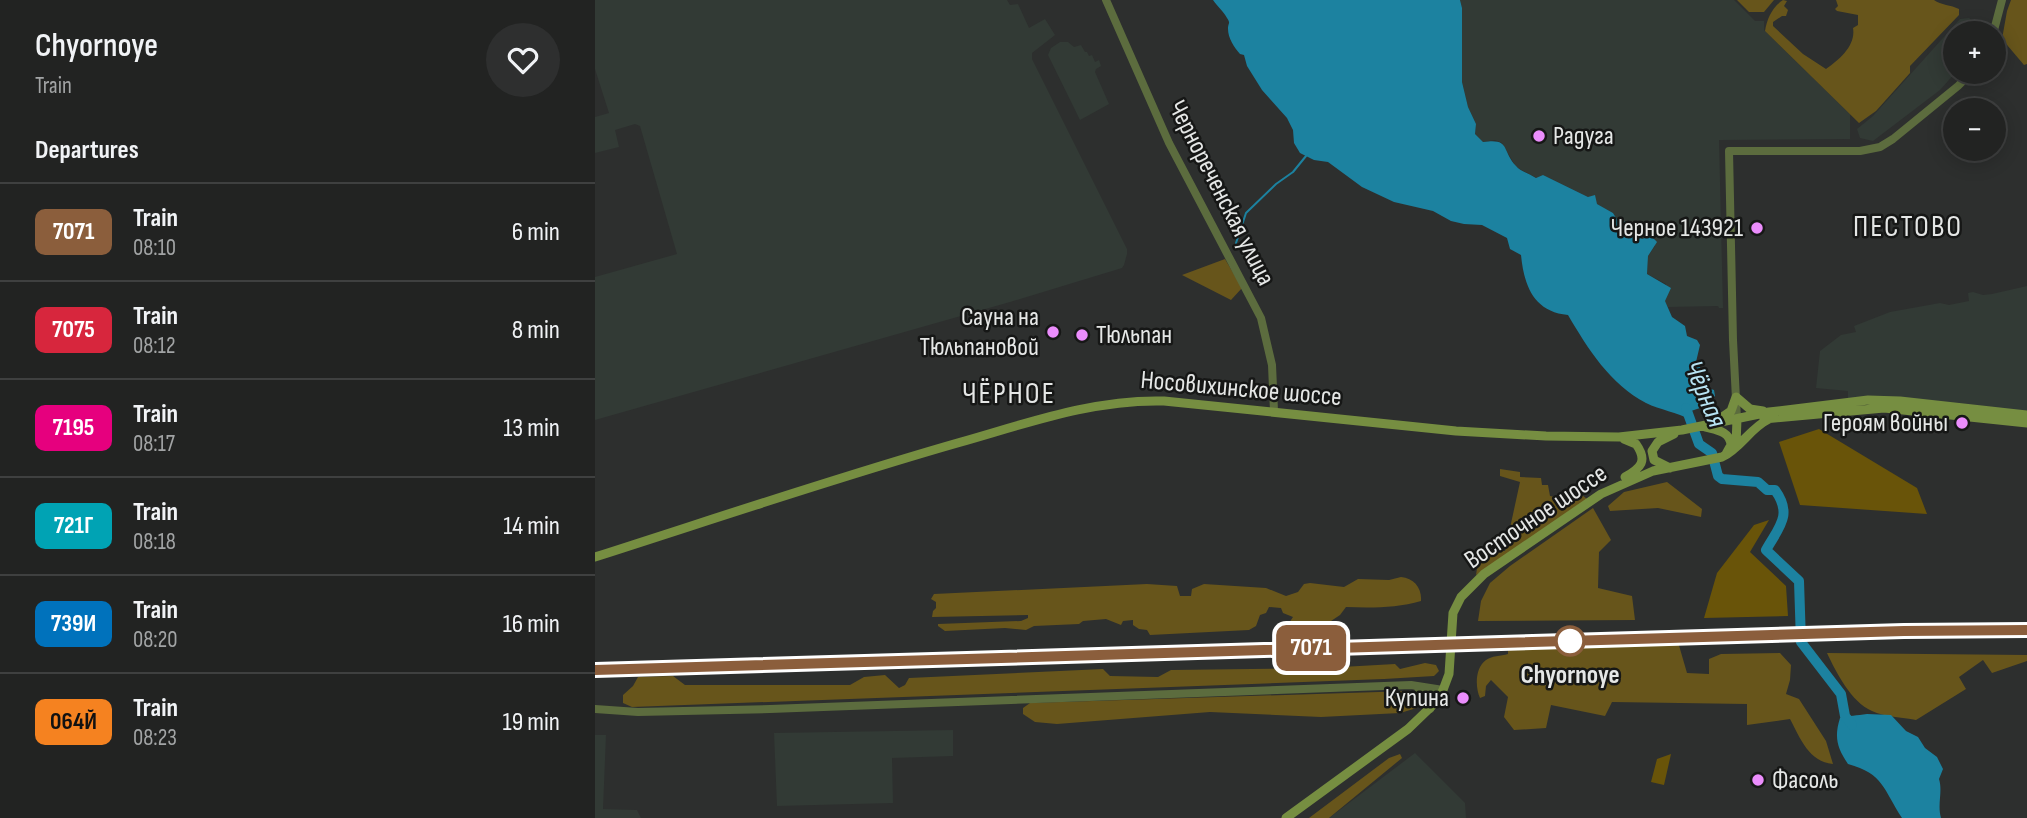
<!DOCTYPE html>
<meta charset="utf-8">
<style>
body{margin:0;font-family:"Sofia Sans Condensed",sans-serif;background:#2e2f2f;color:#f1f3f6;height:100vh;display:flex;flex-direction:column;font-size:26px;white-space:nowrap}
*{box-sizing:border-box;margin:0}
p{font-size:23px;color:#a2a4a5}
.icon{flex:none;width:38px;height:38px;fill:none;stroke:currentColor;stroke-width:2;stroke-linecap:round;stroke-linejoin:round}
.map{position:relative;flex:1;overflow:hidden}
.drawer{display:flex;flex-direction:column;background:#222322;width:595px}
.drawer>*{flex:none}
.badge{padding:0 14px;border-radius:10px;font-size:24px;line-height:46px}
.fabs{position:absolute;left:1348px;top:21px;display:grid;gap:14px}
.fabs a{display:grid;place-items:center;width:63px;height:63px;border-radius:50%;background:#222322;box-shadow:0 4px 18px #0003,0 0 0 2px #3f4040;font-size:35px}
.map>.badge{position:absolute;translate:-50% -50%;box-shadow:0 0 0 4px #fff}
h2{padding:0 35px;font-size:26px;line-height:63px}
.round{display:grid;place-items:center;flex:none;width:74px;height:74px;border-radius:37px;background:#2e2f2f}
.overview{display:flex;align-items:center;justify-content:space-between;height:119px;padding:0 35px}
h1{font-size:33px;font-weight:600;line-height:52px}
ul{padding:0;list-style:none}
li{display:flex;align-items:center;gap:21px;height:98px;padding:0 35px;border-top:2px solid #3f4040}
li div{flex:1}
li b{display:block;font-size:26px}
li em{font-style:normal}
li .badge{min-width:77px;font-weight:700;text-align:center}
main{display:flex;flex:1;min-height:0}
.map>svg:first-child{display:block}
.built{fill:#323a35}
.green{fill:#695409}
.forest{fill:#67551b}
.water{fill:#1c82a0}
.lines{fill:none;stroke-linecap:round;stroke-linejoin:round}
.stream{stroke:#1c82a0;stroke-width:2}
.river{stroke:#1c82a0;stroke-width:10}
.tertiary{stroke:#5c6c3e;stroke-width:8}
.secondary{stroke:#768e41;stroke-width:9}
.rail-casing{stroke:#b1b3b2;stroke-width:4.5}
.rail{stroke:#161716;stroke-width:2;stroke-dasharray:5;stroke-linecap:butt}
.line-casing{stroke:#fff;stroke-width:16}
.line{stroke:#8b5e3c;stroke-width:10}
.poi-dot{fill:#eb8dfc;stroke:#161716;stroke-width:2.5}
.stop-dot{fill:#fff;stroke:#8b5e3c;stroke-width:3.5}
.labels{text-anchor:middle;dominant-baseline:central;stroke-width:5;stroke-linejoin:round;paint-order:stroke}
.poi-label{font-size:26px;fill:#e5e7e6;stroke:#161716;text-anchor:end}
.street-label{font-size:26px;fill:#e5e7e6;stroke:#161716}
.stop-label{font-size:26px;font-weight:bold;fill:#e5e7e6;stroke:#161716}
.water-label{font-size:28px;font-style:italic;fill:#b7e3f3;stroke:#161716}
.quarter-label{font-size:30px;letter-spacing:2px;fill:#e5e7e6;stroke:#161716}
</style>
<main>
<section class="drawer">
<div class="overview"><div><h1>Chyornoye</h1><p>Train</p></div><a class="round"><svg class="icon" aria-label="heart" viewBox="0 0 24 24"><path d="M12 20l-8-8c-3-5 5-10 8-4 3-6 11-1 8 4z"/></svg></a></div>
<h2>Departures</h2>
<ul>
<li><span class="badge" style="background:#8b5e3c;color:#fff">7071</span><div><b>Train</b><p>08:10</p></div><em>6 min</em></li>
<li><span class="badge" style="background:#d7263d;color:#fff">7075</span><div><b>Train</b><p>08:12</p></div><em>8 min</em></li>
<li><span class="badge" style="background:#e6007e;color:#fff">7195</span><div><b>Train</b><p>08:17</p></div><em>13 min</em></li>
<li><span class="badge" style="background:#00a3b4;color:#fff">721Г</span><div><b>Train</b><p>08:18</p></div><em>14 min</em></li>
<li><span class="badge" style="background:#0072bc;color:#fff">739И</span><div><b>Train</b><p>08:20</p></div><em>16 min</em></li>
<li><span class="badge" style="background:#f58220;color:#111">064Й</span><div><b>Train</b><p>08:23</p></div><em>19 min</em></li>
</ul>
</section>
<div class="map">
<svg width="1432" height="818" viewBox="0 0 1432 818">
<rect width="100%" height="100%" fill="#2d2f2e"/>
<!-- built -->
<path class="built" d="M0,0h412l3,5 8,-1 11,24 16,-9 10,16 -23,18v6l95,190v5l-3,11 -2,3 -112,34 -415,118v-143l82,-23 -37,-128 -5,-2 -20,6 4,17 -24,6v-36l14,-4 -14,-44z
M865,0h274l21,21h9v9l86,84v25l-131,1 4,168h-4l-1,-2 -50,1 -4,-6 2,-17 -19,-10 1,-18 7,-10 -7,-10 -6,3 -5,-3 -5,-9 -14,-6 -5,-8 -16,-9 -9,-7 -45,-22 -6,3 -21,-11 -14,-24 -7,-3 -12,2 -8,-8 1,-10 -8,-17 -6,-25v-74z
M1374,18l18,15h-32l1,39 -16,18 -67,51 -13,-3 -3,-9 16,-13 87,-97z
M465,42h8l6,5 7,-2 4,7h2l2,4 3,-1 3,7 4,-2 2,6 -5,3 -1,3 14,32 -29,16 -32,-65 3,-7z
M1432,286v125l-179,-13v-7l-32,-3 4,-37 21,-16 15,-3 -2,-6 36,-14 50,-9 9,2 20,-4 -1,-8 5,-1 10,3 9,-1z
M358,730v26l-61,2 1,45 -116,3 -3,-73z
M0,735h11l-3,74 34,1 4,8h-46z
M820,753l50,50 1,15h-137z"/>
<!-- green -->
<path class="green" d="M1224,429l98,59 10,26 -127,-9 -21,-63z
M1174,520l-19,32 36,34 2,30 -84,2 13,-45 37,-48z
M1076,754l-7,31 -13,-3 6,-23z"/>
<!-- forest -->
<path class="forest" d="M1142,0h37l-10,12h-15z
M1188,0l4,1 -3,5 4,4 -2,6h-4l-9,6v4l30,28 23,15c14,-10 30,-24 27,-41l5,-3v-10l-21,-4 -2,-2 3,-3 -2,-6h98c7,5 17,5 25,9v6l-49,51v7l-34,38 -17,12 -94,-92c2,-12 7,-24 18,-31z
M1416,0h16v64l-3,1 -22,-26 5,-28z
M630,259l17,29 -11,12 -49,-25z
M905,469l20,3v5l21,1 1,7h6l2,11c10,3 18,-1 27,-5l10,8 -111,76 4,-26 25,2 15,-69 -20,-6z
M1072,482l35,27 -1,8 -43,-9 -48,3 -2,-5 16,-14z
M998,508l18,32 -12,12 -1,36 34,8 3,24 -157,1 3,-20 9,-18 20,-17z
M806,577c13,1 21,11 20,24 -24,7 -50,7 -75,6l-6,8 -9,6v5l-9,3 -4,-3 -19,3 -9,-1 -1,-5 4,-6 -10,-4 -2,-5 -12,-1 -3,6 -6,2 -4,11 -7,4 -99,5 -3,-5 -8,-1 -6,-4v-5l-10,1 -2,4 -15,-6 -23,2 -4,3 -45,2 -8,4 -21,-2 -60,3 -7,-5v-2l83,-3 7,-3v-3l-96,2 1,-6 3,-3v-6l-5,-3 3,-5 213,-10 30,2 3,10h11l1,-7 12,-5 62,4 20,8 12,-4 6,-8 6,-1 34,4 14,-8 31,1z
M1083,642l9,31 22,1v-15l12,-5 59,-1 11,12 -1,15 -4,14 13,5 27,42 7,23c-24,-2 -33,-26 -43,-45l-43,6v-21l-135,-2 -7,14 -54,-11 -5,23 -32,2 -10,-13 4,-20 -17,-17 -5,6 -1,10 -5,2c-5,-11 -5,-30 6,-38 5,-4 15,-4 22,-6v-7z
M1232,653l200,2v6l-35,12 -9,-13 -24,17 7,12 -50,31c-14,-3 -32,-3 -44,-9 -21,-9 -36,-39 -45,-58z
M830,663l11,2 3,6 -5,5 -50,3 -752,28 -9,-4v-8l10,-9 5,-9 35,-1 12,9h165l14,-8 21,-2 14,13 6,-3 4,-7 194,-9 7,7 48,1 13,-7 153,-2 71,-4 5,5z
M815,691l7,3 3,7 -3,7 -17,5 -79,4 -111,-5 -153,12 -22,-2 -12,-8v-6l7,-5z
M805,754l2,4 -73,60h-20l80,-60z"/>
<!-- water -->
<path class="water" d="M618,0h247l2,8v74l6,25 8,17 -1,10 8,8c28,-4 18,8 33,24 4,5 14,8 20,12l7,-3 45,22 7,-2 2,9 16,9 5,8 9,1 10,14 5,3c7,-3 10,-3 15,3l-9,14 -1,18 24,14 -6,13 7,16 13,9 2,10 10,4 3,5 -4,17 11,15 1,11 6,2 1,6 -12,11 -12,4 2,4 -2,5c-14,-8 -31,-10 -45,-17 -36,-19 -58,-54 -78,-88 -34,-3 -44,-29 -47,-60l-11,-6 -3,-11 -25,-13 -18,-1 -13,-3 -18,-10 -39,-9 -32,-15 -34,-25 -14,-2 -14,-7 -6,-10 -1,-13 -6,-12 -25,-28 -15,-24 -3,-11 -4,-1c-6,-7 -12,-16 -12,-25 0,-7 3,-5 -1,-11 -3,-6 -10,-12 -14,-18z
M1272,714l24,1 15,16 12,6 7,11 12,9 6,12 -4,10c4,13 -2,25 2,39h-39c-19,-29 -18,-44 -54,-54 -11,-16 -14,-27 -8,-46 9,-3 17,-2 27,-4z"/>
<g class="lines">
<!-- stream -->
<path class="stream" d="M641,243l10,-30 30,-29 17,-12 13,-16"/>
<!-- river -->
<path class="river" d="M1091,408l13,36 13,9 6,23 4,3 36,3 9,8h8c18,25 4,37 -9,60l33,31 2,61 40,52 4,22 7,9"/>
<!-- tertiary -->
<path class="tertiary" d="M511,0l63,143 92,175 11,47 2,46
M1398,34l9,-34
M1142,419l-4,-79 -4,-189h131l20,-4 13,-8 65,-53 14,-14
M822,687l10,9 3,13
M0,709l43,3 132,-3 641,-24 32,5"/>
<!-- secondary -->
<path class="secondary" d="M1169,419l120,-11 143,15
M1123,420l13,-9 5,-14 14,12 13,2
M1110,427c11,3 25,4 26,18l-5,9
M1029,439l12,5c12,17 5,24 -11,33
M1141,445l1,-26
M1075,468l-16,-8 -2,-9 6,-9 16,-8
M0,557c122,-39 243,-80 366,-115 67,-19 133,-43 203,-41l292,30 90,5 73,1 63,-7 87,-18 99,-12 32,1 127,14
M691,818l122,-89 27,-26 8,-13 6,-16 4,-61 8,-16 23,-23 117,-80 52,-23 69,-14c19,-9 28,-29 47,-38"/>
<!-- rail casing -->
<g class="rail-casing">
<path id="rail" d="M0,666l1309,-39h123"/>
</g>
<!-- rail -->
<use href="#rail" class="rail"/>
</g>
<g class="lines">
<!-- line casing -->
<g class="line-casing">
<path id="line" d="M0,670l1309,-39 123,-1"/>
</g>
<!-- line -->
<use href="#line" class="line"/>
</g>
<!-- markers -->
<g class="poi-dot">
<circle cx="944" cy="136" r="7"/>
<circle cx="1162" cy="228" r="7"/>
<circle cx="458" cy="332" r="7"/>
<circle cx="487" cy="335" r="7"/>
<circle cx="1367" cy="423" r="7"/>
<circle cx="868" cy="698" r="7"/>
<circle cx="1163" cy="780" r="7"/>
</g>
<circle class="stop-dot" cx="975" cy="641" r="14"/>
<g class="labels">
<!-- poi labels -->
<g class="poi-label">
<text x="958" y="136" text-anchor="start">Радуга</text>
<text x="1148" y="228">Черное 143921</text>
<text x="444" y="317">Сауна на<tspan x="444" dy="30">Тюльпановой</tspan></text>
<text x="501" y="335" text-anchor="start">Тюльпан</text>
<text x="1353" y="423">Героям войны</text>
<text x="854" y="698">Купина</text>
<text x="1177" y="780" text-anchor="start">Фасоль</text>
</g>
<!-- street labels -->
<g class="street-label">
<text transform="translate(626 193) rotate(63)">Чернореченская улица</text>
<text transform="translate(646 389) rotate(5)">Носовихинское шоссе</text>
<text transform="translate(941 517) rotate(-34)">Восточное шоссе</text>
</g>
<!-- stop labels -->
<g class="stop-label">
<text x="975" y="675">Chyornoye</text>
</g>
<!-- water labels -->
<g class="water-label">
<text transform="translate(1110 394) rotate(67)">Чёрная</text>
</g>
<!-- quarter labels -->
<g class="quarter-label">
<text x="1313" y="227">ПЕСТОВО</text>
<text x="414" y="394">ЧЁРНОЕ</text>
</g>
</g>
</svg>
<div class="fabs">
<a>+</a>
<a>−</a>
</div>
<b class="badge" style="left:716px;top:648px;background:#8b5e3c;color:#fff">7071</b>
</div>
</main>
